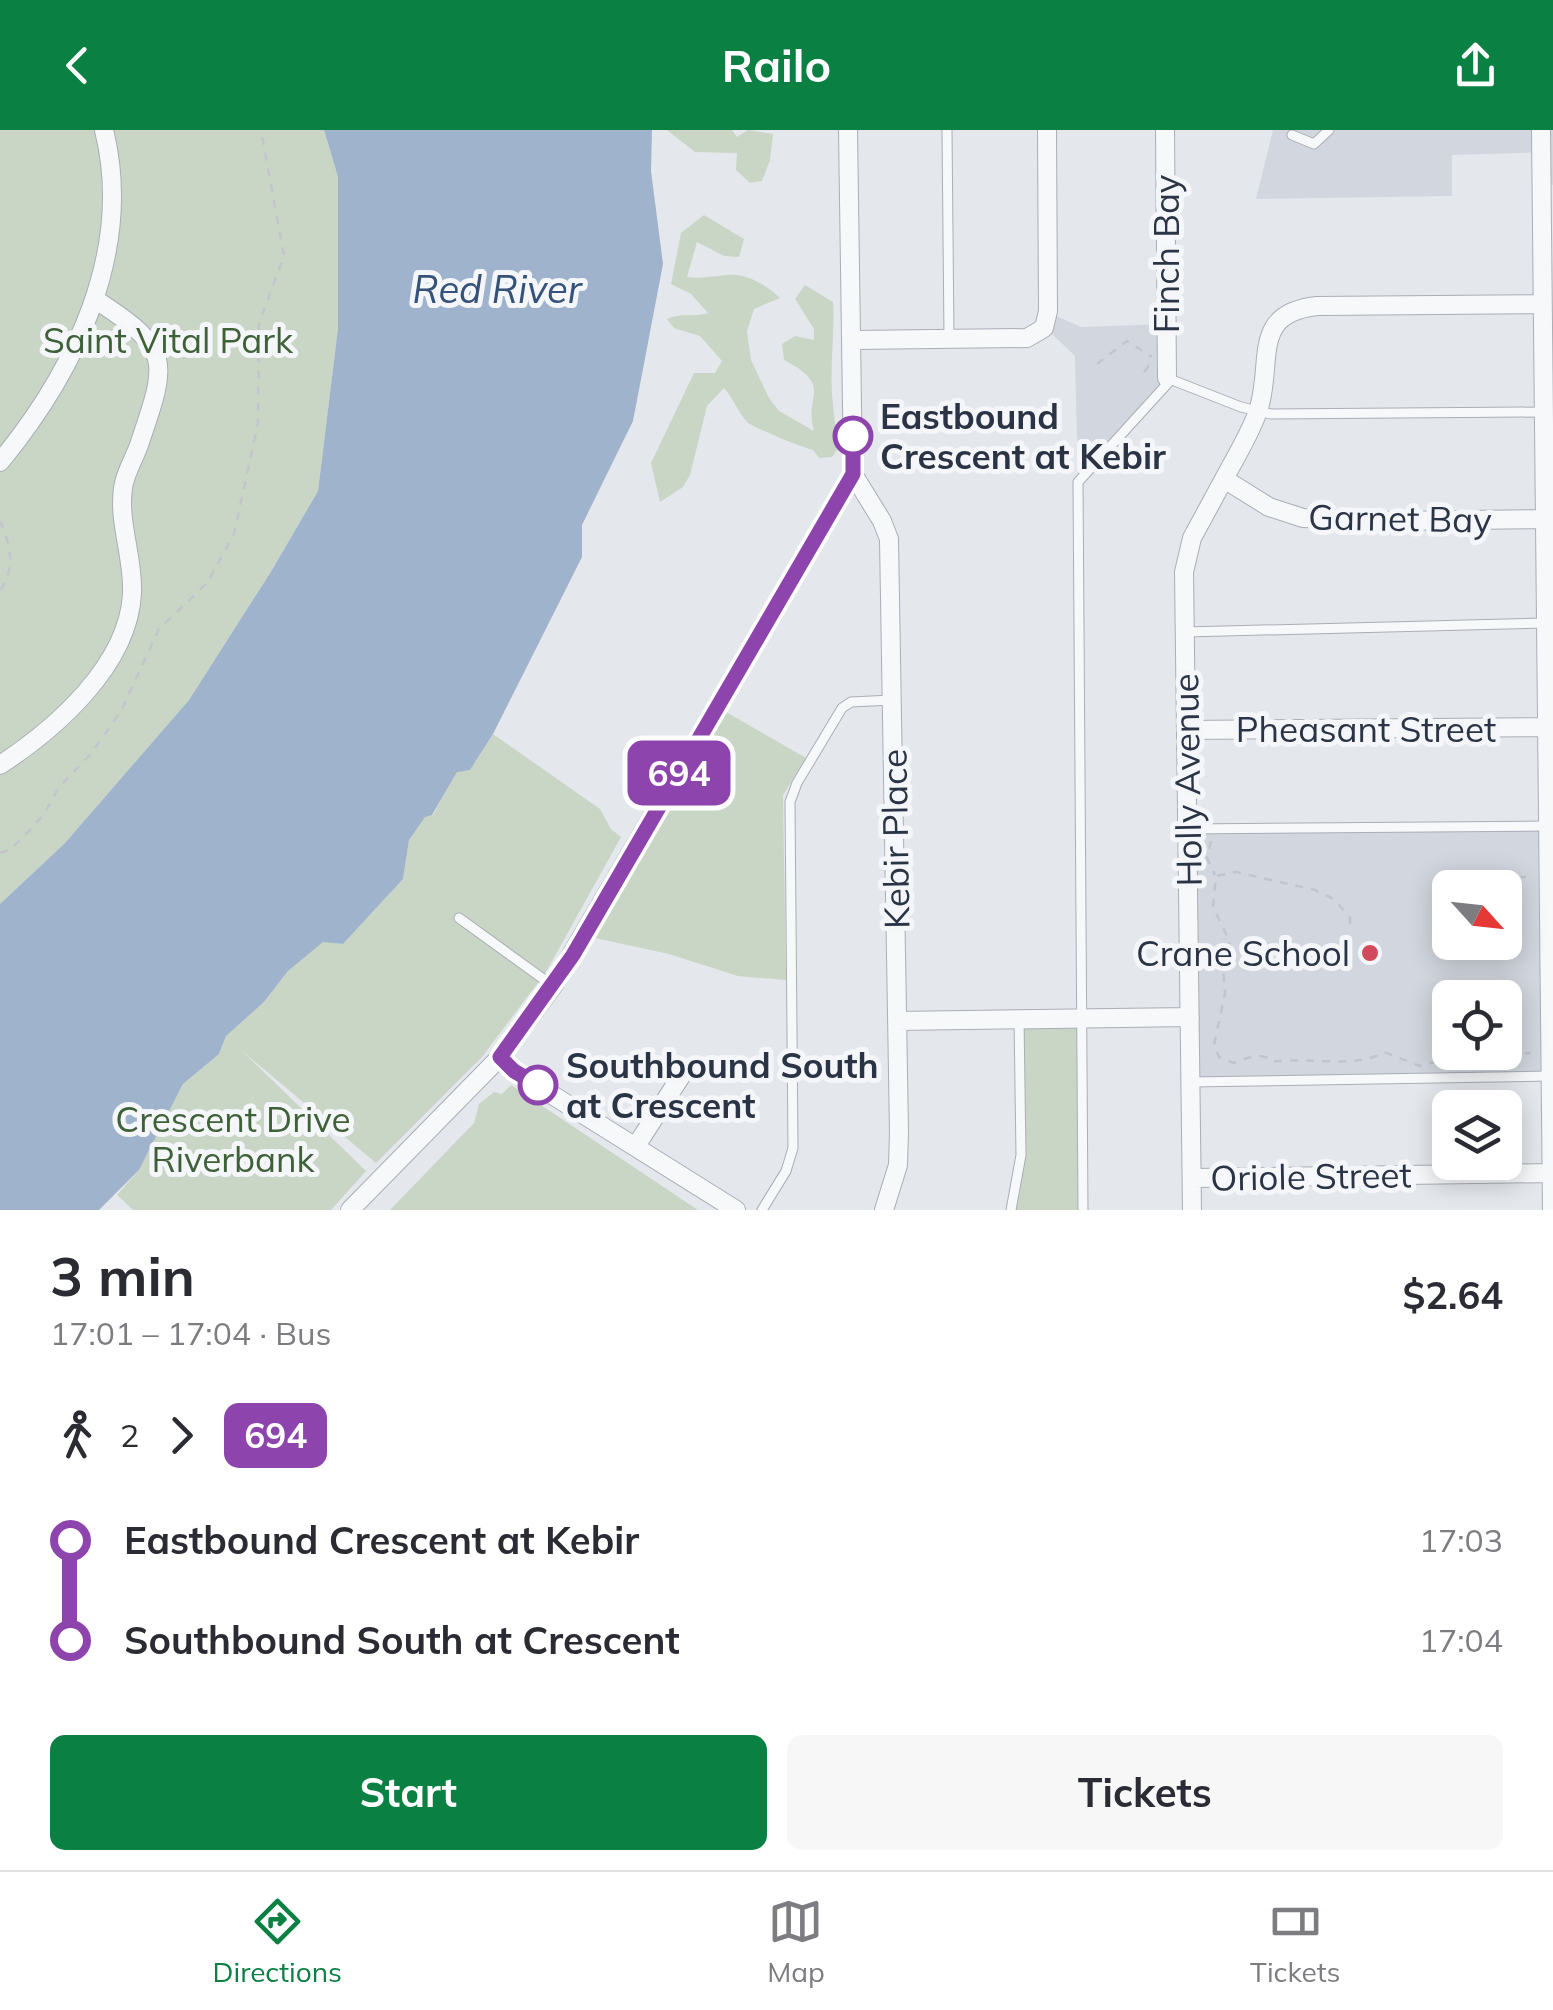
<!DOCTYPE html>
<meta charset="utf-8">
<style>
body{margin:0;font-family:Mulish,sans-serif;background:#f7f7f7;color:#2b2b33;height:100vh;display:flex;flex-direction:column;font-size:38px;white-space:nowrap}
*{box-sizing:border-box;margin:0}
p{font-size:32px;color:#7c7c81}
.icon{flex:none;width:55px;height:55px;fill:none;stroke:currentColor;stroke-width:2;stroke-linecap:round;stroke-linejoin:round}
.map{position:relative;height:1080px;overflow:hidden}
.sheet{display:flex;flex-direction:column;background:#fff;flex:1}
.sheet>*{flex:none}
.badge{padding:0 20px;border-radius:15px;font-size:35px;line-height:65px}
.needle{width:65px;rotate:117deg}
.controls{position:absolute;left:1432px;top:740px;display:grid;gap:20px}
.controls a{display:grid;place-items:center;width:90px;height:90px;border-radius:15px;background:#fff;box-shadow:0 5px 25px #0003;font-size:50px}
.map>.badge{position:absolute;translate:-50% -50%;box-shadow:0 0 0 5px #fff}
.legs{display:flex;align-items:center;gap:15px;height:110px;padding:0 50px;font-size:32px}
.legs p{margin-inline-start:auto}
.headline{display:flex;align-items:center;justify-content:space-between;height:170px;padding:0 50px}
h1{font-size:55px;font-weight:700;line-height:75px}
.button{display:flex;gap:20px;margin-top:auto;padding:20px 50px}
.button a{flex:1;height:115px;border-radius:15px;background:#0b8043;color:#fff;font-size:40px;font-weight:700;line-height:115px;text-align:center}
.button a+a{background:#f7f7f7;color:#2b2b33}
ul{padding:0 50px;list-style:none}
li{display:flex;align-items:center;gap:35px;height:100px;font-size:38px}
li i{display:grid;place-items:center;width:15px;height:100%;margin:0 12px;background:currentColor}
li i::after{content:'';width:25px;height:25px;margin:-12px;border:8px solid;border-radius:50%;background:#fff}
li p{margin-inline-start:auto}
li:first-child i{background:linear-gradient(#0000 50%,currentColor 0)}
li:last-child i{background:linear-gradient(currentColor 50%,#0000 0)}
header{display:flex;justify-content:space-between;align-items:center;height:130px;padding:0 50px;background:#0b8043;color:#fff;font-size:45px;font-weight:700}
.menu{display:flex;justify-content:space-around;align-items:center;height:140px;border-top:2px solid #e1e1e2;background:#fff;font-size:28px;color:#7c7c81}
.menu a{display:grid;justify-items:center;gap:5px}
.menu .on{color:#0b8043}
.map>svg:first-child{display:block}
.built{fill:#d2d6de;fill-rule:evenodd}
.green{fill:#c9d6c5}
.water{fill:#9fb4cc}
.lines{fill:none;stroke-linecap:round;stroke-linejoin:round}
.service-casing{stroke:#a9aeb7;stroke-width:11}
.minor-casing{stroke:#a9aeb7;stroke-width:20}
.path{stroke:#c2c5cb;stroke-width:2.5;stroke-dasharray:8 8;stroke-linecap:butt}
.service{stroke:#f7f8fa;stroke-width:9}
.minor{stroke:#f7f8fa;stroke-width:18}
.line-1-casing{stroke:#fff;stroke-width:22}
.line-1{stroke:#8e44ad;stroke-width:15}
.stop-1-dot{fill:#fff;stroke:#8e44ad;stroke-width:5}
.poi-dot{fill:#d1495b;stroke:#f4f6f9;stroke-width:4}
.labels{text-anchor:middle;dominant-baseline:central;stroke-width:10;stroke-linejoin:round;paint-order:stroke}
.street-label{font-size:35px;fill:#2b3445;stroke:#f4f6f9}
.park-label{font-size:35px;fill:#3f6138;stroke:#f4f6f9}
.stop-label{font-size:35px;font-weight:bold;fill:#2b3445;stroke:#f4f6f9;text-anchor:start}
.poi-label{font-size:35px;fill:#2b3445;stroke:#f4f6f9;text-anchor:end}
.water-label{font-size:38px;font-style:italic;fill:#34527a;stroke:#f4f6f9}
</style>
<header><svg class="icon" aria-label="back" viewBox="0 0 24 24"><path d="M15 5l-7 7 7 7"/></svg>Railo<svg class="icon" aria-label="share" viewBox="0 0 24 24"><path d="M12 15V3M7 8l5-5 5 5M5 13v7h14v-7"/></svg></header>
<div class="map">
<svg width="1553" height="1080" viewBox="0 0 1553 1080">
<rect width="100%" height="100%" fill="#e4e7ec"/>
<!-- built -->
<path class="built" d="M1273,0h280v55l-7,-3v-30l-94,3v41l-196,3z
M1052,184l29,13 86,-3v54l-89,104 -3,-126 -23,-22z
M1547,696l4,250 -361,6 -3,-253zM1450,758h55v54h-55zM1450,868h55v54h-55z"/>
<!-- green -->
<path class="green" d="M0,0h324l14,47v151l-20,163 -46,79 -83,130 -124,143 -65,61z
M667,0h65l5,7 11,-7 25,4 -3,26 -8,21 -12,2 -14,-13 1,-17 -42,-1z
M704,85l40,24 -5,18 -15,-1 -27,-14 -10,35c16,2 26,-1 42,-2 17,-2 39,11 51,23l-26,11 -7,22 4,29 18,38 10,13 35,20c-11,-37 21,-44 -30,-71l-2,-16 13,-8 19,4v-11l-19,-30 10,-14 28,17c2,30 -3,60 -1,91 1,19 5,38 5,57l-5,7 -13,1 -6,-8c-10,-2 -61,-23 -66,-28 -9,-10 -14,-24 -23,-34l-17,18 -17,69 -7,12 -23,15 -9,-39 43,-90h21l7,-12 -22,-25 -26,-8 -7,-9c17,-7 25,-1 41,-6l-17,-19 -20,-10 10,-51z
M726,582l80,46 -23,37 3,185 -48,-4 -69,-22 -74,-16z
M493,604l107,75 11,20 10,8 -75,135 -64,85 -106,106 -134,-112 124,120 -35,39h-198l-16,-15 22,-25 44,-86 36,-30 7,-18 38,-34 24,-31 35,-30 20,3 60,-65 6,-39 16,-24 8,-1 24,-44 13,-1z
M1082,888l-1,192h-70l7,-31 1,-160z
M511,955l187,125h-308l84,-87 5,-19 15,-12 8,2z"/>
<!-- water -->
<path class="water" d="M324,0h328l-1,41 12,93 -30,157 -51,104v32l-89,177 -23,36 -13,2 -25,43 -7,2 -16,23 -6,39 -60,65 -20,-2 -35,29 -24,31 -38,34 -7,18 -36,30 -44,86 -40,40h-99v-306l65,-61 124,-143 83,-130 46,-79 20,-163v-151z"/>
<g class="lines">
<!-- service casing -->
<g class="service-casing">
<path id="service" d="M947,0l2,207
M1292,5l22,9 15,-14
M1185,502l361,-9
M1187,699l360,-3
M459,788l94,68
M1190,952l361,-6
M762,1080l24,-39 7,-23 -3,-346 7,-19 45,-75 9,-6 41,-2
M1011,1080l10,-55 -2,-136
M1083,1080l-5,-728 90,-99 -1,-5 74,29 30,7 271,-2"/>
</g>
<!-- minor casing -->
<g class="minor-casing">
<path id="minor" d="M1165,0l2,248
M1541,0l11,1080
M1541,174l-224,2c-66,7 -44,54 -58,102 -8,25 -23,48 -35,71l45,28 34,11 89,3 152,-2
M852,210l175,-2 17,-10 4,-17 -1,-181
M0,332c75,-91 134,-211 104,-332
M853,344l29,47 7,18 10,593 -1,33 -14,45
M1186,600l367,-3
M0,635c55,-36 128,-99 132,-171 2,-35 -14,-71 -9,-106 2,-15 11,-29 16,-43 28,-83 35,-95 -43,-145
M897,891l293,-4
M500,927l14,14 222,139
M636,1016l47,-73
M1192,1048l361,-5
M350,1080l150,-153 53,-71 300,-512 -5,-344
M1192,1080l-8,-638 8,-34 32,-59"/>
</g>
<!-- path -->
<path class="path" d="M1097,234l30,-23 25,16
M1144,242l6,-8
M0,391c11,26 16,45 0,70
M1211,711l-4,17 8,17
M0,723l11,-4 19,-19 15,-17 13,-25 32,-33 31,-44 38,-82 48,-46 27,-49 24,-111 1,-100 25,-67 -23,-126
M1489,747h37
M1350,794v-6l-16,-19 -19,-9 -79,-18 -20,4 -3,31 17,35 -7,24 2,27 -11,52 5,12 15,6c10,-4 21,-9 31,-6 11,3 4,5 16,4 30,-3 78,7 103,-9l36,14c22,-8 41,-3 63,-6 16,-3 31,-6 48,-7"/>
<!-- service -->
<use href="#service" class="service"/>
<!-- minor -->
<use href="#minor" class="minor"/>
</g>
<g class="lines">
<!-- line-1 casing -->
<g class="line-1-casing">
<path id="line-1" d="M538,955l-24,-14 -14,-14 73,-102 280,-481v-38"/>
</g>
<!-- line-1 -->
<use href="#line-1" class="line-1"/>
</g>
<!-- markers -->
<g class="stop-1-dot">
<circle cx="853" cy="306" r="18"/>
<circle cx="538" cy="955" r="18"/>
</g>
<circle class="poi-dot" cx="1370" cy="823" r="10"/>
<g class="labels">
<!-- street labels -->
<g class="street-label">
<text transform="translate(1166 124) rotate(-90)">Finch Bay</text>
<text transform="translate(1400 388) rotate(1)">Garnet Bay</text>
<text x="1366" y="599">Pheasant Street</text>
<text transform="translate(1187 650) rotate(-91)">Holly Avenue</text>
<text transform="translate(895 709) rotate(-91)">Kebir Place</text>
<text transform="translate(1311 1046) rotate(-1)">Oriole Street</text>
</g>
<!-- park labels -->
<g class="park-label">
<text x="168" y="210">Saint Vital Park</text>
<text x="233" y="989">Crescent Drive<tspan x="233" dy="40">Riverbank</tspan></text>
</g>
<!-- stop labels -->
<g class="stop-label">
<text x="880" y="286">Eastbound<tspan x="880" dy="40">Crescent at Kebir</tspan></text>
<text x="566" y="935">Southbound South<tspan x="566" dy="40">at Crescent</tspan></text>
</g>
<!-- poi labels -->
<g class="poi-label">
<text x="1350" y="823">Crane School</text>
</g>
<!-- water labels -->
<g class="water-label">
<text x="497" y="159">Red River</text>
</g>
</g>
</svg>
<div class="controls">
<a><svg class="needle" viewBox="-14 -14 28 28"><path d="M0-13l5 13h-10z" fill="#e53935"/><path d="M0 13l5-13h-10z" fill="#7c7c81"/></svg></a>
<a><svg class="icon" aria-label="locate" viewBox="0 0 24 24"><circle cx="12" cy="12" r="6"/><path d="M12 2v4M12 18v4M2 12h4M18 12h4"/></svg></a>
<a><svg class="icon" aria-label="layers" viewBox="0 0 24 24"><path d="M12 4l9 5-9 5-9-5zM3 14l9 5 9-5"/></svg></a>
</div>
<b class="badge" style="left:679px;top:643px;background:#8e44ad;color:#fff">694</b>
</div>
<section class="sheet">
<div class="headline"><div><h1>3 min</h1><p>17:01 – 17:04 · Bus</p></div><b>$2.64</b></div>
<div class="legs"><svg class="icon" aria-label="walk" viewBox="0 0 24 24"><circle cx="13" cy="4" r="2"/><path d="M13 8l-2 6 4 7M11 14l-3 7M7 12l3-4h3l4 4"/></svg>2<svg class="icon" aria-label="forward" viewBox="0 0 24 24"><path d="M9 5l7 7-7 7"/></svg><b class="badge" style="background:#8e44ad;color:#fff">694</b></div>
<ul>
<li><i style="color:#8e44ad"></i><b>Eastbound Crescent at Kebir</b><p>17:03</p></li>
<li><i style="color:#8e44ad"></i><b>Southbound South at Crescent</b><p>17:04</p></li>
</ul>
<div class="button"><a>Start</a><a>Tickets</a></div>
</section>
<nav class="menu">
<a class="on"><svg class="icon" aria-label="directions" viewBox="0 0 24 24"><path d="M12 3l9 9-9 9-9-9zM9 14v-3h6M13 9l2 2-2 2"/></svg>Directions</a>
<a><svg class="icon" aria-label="map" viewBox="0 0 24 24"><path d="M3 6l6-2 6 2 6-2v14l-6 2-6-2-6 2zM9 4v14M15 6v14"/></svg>Map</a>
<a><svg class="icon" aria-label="tickets" viewBox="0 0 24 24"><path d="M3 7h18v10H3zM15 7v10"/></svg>Tickets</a>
</nav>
